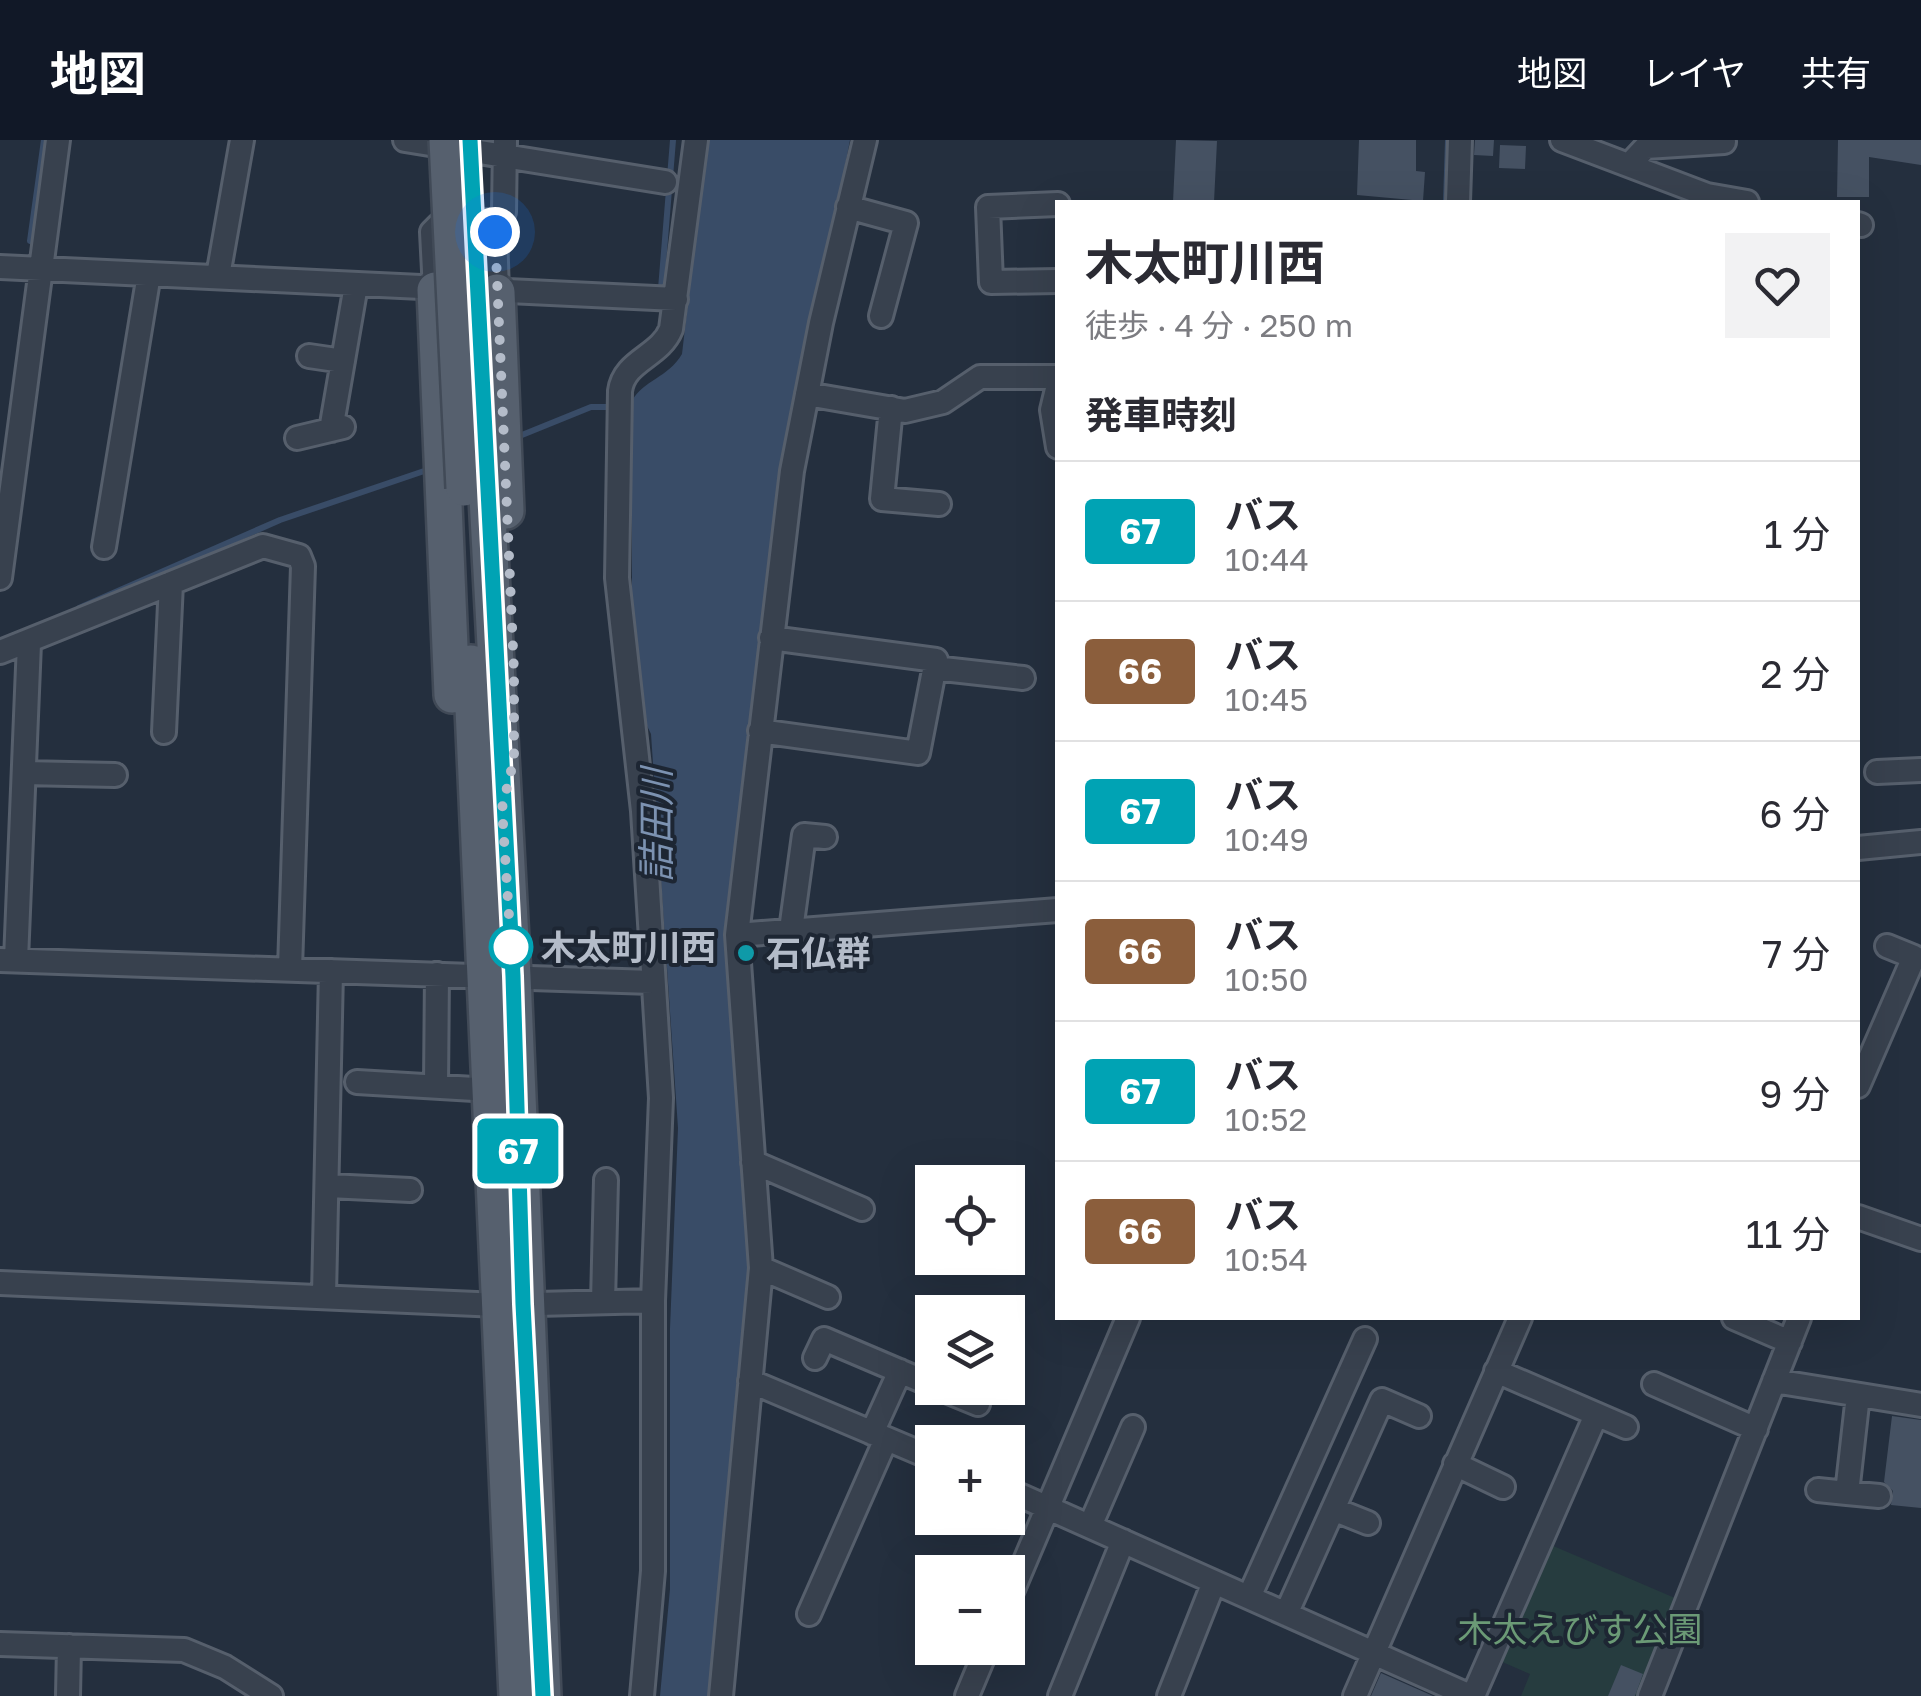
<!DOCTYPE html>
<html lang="ja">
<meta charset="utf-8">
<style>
body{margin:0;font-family:"Golos Text","Noto Sans JP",sans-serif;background:#f2f2f3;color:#2b2b33;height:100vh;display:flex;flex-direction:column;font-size:38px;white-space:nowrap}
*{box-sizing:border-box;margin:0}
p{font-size:32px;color:#7c7c81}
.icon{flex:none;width:55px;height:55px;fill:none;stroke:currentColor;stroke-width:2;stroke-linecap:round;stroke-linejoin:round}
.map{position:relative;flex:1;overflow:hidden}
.details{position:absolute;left:1055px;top:60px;width:805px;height:1120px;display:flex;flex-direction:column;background:#fff;border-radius:0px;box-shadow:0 10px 40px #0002}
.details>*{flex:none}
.badge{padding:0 20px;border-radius:8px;font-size:35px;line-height:65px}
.controls{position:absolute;left:915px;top:1025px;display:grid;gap:20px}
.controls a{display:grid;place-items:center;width:110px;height:110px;border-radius:0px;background:#fff;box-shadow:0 10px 40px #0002;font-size:50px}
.you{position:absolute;width:50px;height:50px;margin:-25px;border:8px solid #fff;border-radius:50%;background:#1a73e8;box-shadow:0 0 0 15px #1a73e833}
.map>.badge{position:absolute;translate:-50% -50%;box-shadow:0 0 0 5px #fff}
h2{padding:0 30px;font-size:38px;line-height:90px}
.round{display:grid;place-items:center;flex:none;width:105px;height:105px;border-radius:0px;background:#f2f2f3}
.head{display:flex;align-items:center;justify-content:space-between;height:170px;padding:0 30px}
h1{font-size:48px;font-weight:700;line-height:75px}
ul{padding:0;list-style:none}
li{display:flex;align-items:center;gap:30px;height:140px;padding:0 30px;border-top:2px solid #e1e1e2}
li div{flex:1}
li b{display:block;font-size:38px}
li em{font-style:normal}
li .badge{min-width:110px;font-weight:700;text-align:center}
header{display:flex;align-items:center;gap:60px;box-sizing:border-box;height:140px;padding:0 50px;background:#111827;color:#fff}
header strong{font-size:48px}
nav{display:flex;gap:55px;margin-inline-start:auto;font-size:35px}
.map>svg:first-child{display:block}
.park{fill:#263c3f}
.water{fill:#394c67}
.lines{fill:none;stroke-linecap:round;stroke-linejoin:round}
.stream{stroke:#394c67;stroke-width:6}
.building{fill:#455162}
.street-casing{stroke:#565f6c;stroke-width:28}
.primary-casing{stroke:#414a57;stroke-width:40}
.street{stroke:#38414e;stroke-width:22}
.primary{stroke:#56606e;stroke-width:35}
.primary-bridge-casing{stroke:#414a57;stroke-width:40;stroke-linecap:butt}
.primary-bridge{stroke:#56606e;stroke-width:35}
.line-casing{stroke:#fff;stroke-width:22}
.line{stroke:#00a3b4;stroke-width:15}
.walk{stroke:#b4bcc9;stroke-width:10;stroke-dasharray:0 18}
.stop-dot{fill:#fff;stroke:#00a3b4;stroke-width:5}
.culture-dot{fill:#0f9aa8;stroke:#1d2633;stroke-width:4}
.labels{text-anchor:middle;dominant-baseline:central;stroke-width:8;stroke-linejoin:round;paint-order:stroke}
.stop-label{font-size:35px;font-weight:bold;fill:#b4bcc9;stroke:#1d2633;text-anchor:start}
.poi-label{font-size:35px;font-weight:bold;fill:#b4bcc9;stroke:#1d2633;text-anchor:start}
.park-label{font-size:35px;fill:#6b9a76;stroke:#1d2633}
.water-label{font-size:38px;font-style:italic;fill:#7c92b1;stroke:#1d2633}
</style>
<header>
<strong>地図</strong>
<nav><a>地図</a><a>レイヤ</a><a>共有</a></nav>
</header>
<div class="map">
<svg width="1921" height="1556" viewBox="0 0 1921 1556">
<rect width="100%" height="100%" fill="#242f3e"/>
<!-- park -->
<path class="park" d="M1544,1402l138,59 -39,95h-122l9,-22 -37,-16z"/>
<!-- water -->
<path class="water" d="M707,0h143l-64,336 -55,472 23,320 -36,428h-58l10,-107v-260l8,-201 -27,-394 -19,-39v-294c11,-21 36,-23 50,-47z"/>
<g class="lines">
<!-- stream -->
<path class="stream" d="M1446,62l2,-62
M30,101l14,-101
M661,149l12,-149
M517,297l74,-30h22
M79,468l201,-88 150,-51"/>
</g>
<!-- building -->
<path class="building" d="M1176,0l41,1 -3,61h-41z
M1359,0h57v31l9,1 -2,29 -66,-6z
M1475,0h19l-1,16 -19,-1z
M1838,0h83v25l-52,-8v40h-32z
M1500,5l26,1 -1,23 -26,-1z
M1892,1276l29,4v88l-30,-3 2,-14 -9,-9z
M1621,1525l22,9 -8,22h-27z
M1381,1533l52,23h-62z"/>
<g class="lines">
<!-- street casing -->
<g class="street-casing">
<path id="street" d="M405,0l260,42
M1562,0l145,55 40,7
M1629,25l17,-18 78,-5
M1458,62l2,-62
M1058,64l-70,3 3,75 67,-1
M848,67l58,16 -25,93
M1858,84l3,1
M495,93l9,-21 1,-72
M0,127l676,32
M218,136l24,-136
M435,150l-3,-58 7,-7 50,-4 6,12 2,59
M309,216l34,5
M1058,245l-6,25 6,37
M807,254l98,17 38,-9 37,-25h78
M891,268l-9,91 57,5
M331,290l25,-145
M297,298l46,-11
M104,407l45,-273
M0,438l58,-438
M0,512l263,-106 36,10 4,10 -13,403
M934,528l89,10
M760,591l158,22 18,-93 -165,-22
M164,592l7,-149
M1877,632l44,-2
M24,633l91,2
M1858,708l63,-6
M791,790l13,-95 21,2
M737,795l321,-25
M0,820l652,22
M16,820l13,-317
M357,942l134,8
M436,945l1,-111
M1858,946l56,-129 -27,-11
M753,1022l109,47
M329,1046l81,4
M1858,1077l63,22
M761,1128l67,29
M0,1143l499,22 154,-4
M324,1155l7,-324
M603,1162l3,-122
M1734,1178l56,24
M815,1218l9,-19 108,46
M1496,1231l130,56
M750,1241l182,77
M1774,1241l147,24
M1654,1244l102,45
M939,1248l39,16
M872,1293l28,-62
M1455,1324l48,23
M1008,1350l462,206
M1818,1350l29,3 11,-98
M1847,1353l32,3
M1333,1369l35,14
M1090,1386l43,-99
M1249,1457l116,-258
M1008,1461l120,-283
M809,1474l77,-175
M1286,1474l96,-214 37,16
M0,1504l184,6 41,17 46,29
M68,1556l1,-50
M642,1556l11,-125v-270l8,-203 -18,-287 -26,-233 3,-187c4,-31 40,-34 51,-62l25,-189
M721,1556l40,-428 -24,-333 55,-464 29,-148 44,-183
M967,1556l20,-48
M1060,1556l63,-155
M1169,1556l45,-114
M1355,1556l165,-378
M1473,1556l123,-281
M1650,1556l149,-378"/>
</g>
<!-- primary casing -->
<g class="primary-casing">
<path id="primary" d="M435,150l17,405
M497,152l9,219
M486,339l27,497 30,720
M471,523l46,1033"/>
</g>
<!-- street -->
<use href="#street" class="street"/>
<!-- primary -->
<use href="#primary" class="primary"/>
<!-- primary-bridge casing -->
<g class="primary-bridge-casing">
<path id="primary-bridge" d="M447,0l17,348"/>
</g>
<!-- primary-bridge -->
<use href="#primary-bridge" class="primary-bridge"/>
</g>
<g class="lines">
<!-- line casing -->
<g class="line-casing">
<path id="line" d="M470,0l43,836 10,328 20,392"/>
</g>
<!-- line -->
<use href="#line" class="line"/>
<!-- walk -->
<path class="walk" d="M495,92l19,440v87l-12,49 9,139"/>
</g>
<!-- markers -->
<circle class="stop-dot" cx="511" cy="807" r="20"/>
<circle class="culture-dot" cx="746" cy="813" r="10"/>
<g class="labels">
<!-- stop labels -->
<g class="stop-label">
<text x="541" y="807">木太町川西</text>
</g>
<!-- poi labels -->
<g class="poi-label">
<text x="766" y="813">石仏群</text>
</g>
<!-- park labels -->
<g class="park-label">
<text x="1580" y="1489">木太えびす公園</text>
</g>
<!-- water labels -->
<g class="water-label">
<text transform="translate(655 685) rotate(-90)">詰田川</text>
</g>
</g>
</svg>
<div class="controls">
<a><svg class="icon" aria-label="locate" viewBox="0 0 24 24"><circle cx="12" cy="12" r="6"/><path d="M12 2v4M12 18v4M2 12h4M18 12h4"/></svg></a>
<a><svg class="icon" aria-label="layers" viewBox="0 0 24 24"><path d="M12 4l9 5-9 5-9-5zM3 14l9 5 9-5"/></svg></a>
<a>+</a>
<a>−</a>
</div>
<div class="you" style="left:495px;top:92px"></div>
<b class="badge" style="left:518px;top:1011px;background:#00a3b4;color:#fff">67</b>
<section class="details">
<div class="head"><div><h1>木太町川西</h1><p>徒歩 · 4 分 · 250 m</p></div><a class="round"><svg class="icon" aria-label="heart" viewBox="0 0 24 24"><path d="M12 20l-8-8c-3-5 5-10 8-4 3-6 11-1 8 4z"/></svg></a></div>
<h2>発車時刻</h2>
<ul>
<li><span class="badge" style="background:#00a3b4;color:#fff">67</span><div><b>バス</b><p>10:44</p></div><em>1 分</em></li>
<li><span class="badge" style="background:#8b5e3c;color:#fff">66</span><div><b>バス</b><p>10:45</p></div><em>2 分</em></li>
<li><span class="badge" style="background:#00a3b4;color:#fff">67</span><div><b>バス</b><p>10:49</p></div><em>6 分</em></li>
<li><span class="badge" style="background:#8b5e3c;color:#fff">66</span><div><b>バス</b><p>10:50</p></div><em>7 分</em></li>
<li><span class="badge" style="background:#00a3b4;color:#fff">67</span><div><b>バス</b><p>10:52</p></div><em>9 分</em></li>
<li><span class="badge" style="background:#8b5e3c;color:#fff">66</span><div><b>バス</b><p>10:54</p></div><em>11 分</em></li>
</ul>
</section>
</div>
